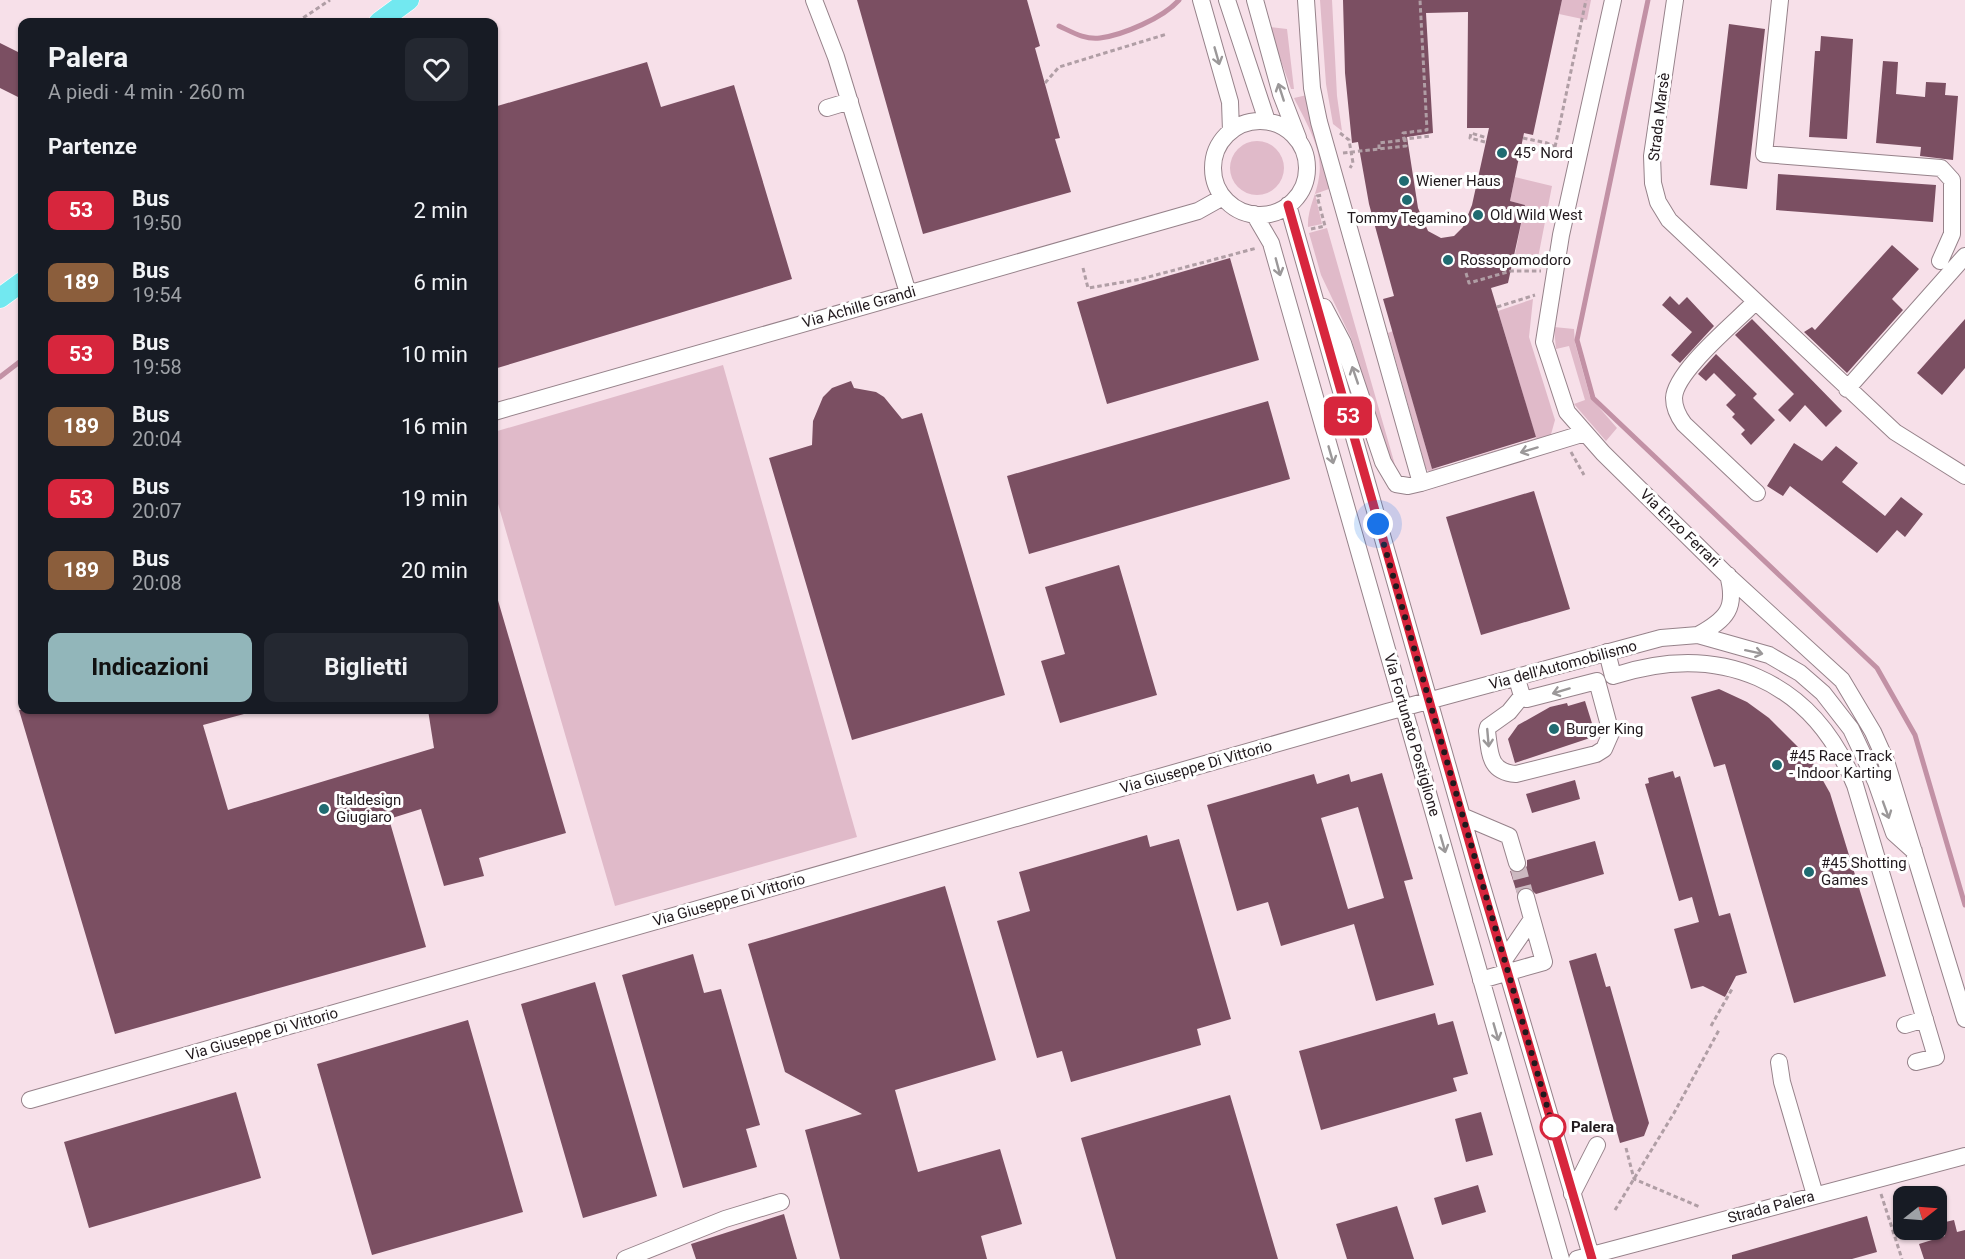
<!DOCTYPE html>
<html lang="it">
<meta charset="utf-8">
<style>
body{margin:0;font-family:Roboto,sans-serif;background:#242831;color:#f1f3f6;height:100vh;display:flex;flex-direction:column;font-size:22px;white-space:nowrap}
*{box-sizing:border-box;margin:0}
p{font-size:20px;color:#9ea1a6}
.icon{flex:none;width:33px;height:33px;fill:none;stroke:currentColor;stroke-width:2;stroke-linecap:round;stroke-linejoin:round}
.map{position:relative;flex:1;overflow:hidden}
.sheet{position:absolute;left:18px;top:18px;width:480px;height:696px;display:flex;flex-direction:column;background:#171b24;border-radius:12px;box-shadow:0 2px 4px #0004}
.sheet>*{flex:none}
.badge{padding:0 12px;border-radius:9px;font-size:21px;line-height:39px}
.needle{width:39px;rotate:73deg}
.tools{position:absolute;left:1893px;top:1186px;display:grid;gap:12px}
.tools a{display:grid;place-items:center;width:54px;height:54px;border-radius:12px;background:#171b24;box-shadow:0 2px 4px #0004;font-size:30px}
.you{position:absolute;width:30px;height:30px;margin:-15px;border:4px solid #fff;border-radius:50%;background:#1a73e8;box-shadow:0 0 0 9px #1a73e833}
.map>.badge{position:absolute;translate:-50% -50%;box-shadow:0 0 0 3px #fff}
h2{padding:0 30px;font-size:22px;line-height:54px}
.round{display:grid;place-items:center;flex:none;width:63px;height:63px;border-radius:12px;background:#242831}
.headline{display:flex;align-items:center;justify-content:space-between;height:102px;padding:0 30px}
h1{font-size:28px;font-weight:700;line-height:45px}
.cta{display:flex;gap:12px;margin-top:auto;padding:12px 30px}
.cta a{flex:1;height:69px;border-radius:12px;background:#92b6ba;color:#111;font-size:24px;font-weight:700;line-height:69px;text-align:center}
.cta a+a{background:#242831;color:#f1f3f6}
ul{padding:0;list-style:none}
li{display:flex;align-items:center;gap:18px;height:72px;padding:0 30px}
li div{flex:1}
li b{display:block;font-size:22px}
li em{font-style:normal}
li .badge{min-width:66px;font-weight:700;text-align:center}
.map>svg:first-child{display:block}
.green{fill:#e0bac9}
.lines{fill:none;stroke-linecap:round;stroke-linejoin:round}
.stream{stroke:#c291a5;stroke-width:5}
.building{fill:#7b4f62;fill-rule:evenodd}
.minor-tunnel{stroke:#ccb8c0;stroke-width:16;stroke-dasharray:16 8;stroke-linecap:butt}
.minor-casing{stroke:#96828a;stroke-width:18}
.major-casing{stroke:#fff;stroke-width:21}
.path{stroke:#b09ea5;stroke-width:3;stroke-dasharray:4.5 3;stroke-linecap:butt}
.minor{stroke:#fff;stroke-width:16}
.major{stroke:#72e8f0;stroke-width:20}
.oneway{stroke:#9b9899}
.line-casing{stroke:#fff;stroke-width:14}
.line{stroke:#d7263d;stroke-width:9}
.walk{stroke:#21191d;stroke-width:6;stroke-dasharray:0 10.8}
.poi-dot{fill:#1f6b71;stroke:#fff;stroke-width:2}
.stop-dot{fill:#fff;stroke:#d7263d;stroke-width:3}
.labels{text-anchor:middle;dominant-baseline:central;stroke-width:6;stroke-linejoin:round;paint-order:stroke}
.street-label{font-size:15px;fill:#21191d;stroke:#fff}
.poi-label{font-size:15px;fill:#21191d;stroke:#fff;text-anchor:start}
.stop-label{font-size:15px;font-weight:bold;fill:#21191d;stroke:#fff;text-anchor:start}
</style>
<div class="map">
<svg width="1965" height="1259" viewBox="0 0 1965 1259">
<rect width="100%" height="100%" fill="#f7e0e9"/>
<!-- green -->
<path class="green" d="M1320,0h12l5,96 5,35 -9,-7 -7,-40z
M1562,0h29l-4,20 -28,-6z
M1269,27l18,2 7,60h-3z
M1307,95l22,94 -14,5 7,30 -14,3c-1,-18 9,-33 11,-50 5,-27 -14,-56 -25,-79z
M1230 168a27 27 0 1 1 54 0a27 27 0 1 1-54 0Z
M1515,177l37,9 -15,77 -23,-4 11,-54 -15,-4z
M1327,228l70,244 -11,-19 -35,-115 -30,-63 -12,-42z
M1533,299l-4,38 26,83 -5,18 -86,27 -1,-5 73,-22 -38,-127z
M1554,327l20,2 1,14 15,54 27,31 -11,13 -32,-37 11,-4 -16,-54 -13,3z
M1393,331l39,138 18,-4 1,4 -20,4 -5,-4 -38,-136z
M723,365l134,472 -242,69 -121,-416v-58z"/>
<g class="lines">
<!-- stream -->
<path class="stream" d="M1648,0l-71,340 16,58 284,270 38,67 50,170
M1059,26c13,6 26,14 41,12 23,-3 63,-20 79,-38
M0,377l22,-17"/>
</g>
<!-- building -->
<path class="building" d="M857,0h170l13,46 -5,2 25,90 -5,1 16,53 -148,42z
M1343,0h219l-29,135 -9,-2 -14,68 15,4 -17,78 -17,5 45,149 -104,32 -49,-170 11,-3 -25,-92 -11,-62 -6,1 -7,-70zM1468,12l-1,116h22l-17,77 -9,22 -9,9 -13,2 -13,-7 -10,-23 -11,-71 26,-4 -7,-120z
M1729,24l36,5 -18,160 -37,-4z
M1821,36l32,3 -6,100 -38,-2 6,-86h5z
M0,43l22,11v45l-22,-11z
M1883,61l15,1 -2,32 29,3 1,-15 20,1 -1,12 13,1 -5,64 -33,-4 1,-9 -45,-4z
M647,62l14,45 73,-22 58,194 -298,90v-262z
M1778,174l158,11 -3,37 -157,-12z
M1892,245l27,24 -27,30 11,11 -56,63 -43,-41 8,-5 3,3z
M1230,258l29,102 -152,44 -30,-102z
M1670,296l9,9 8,-8 27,29 -34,37 -9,-8 21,-23 -30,-27z
M1752,319l90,92 -16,16 -21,-22 -15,17 -12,-12 16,-16 -59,-59z
M1965,319v49l-23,27 -25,-22z
M1716,354l41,40 -4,4 22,22 -24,25 -10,-11 4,-4 -13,-13 3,-3 -9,-9 10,-10 -22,-22 -8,8 -8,-7z
M851,381l3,7 22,4 8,5 18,22 20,-6 83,282 -153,45 -83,-282 43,-13 1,-24 10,-24 9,-9z
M1268,401l22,78 -261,75 -22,-78z
M1794,443l28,18 14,-15 22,17 -16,19 43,34 16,-19 22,17 -18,23 -8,-7 -20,23 -87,-67 -7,10 -16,-10z
M1534,491l36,118 -89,26 -35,-118z
M1119,565l38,130 -97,28 -19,-62 24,-7 -20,-67z
M494,597h3l69,236 -87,25 5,18 -40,10 -23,-77 -32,10 37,128 -311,87 -96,-324h225v4l-41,11 25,85 206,-62 -6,-38h66z
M1719,689l28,13 22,16 43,43 18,32 56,183 -92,27 -69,-239 -11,3 -23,-70z
M1585,701l11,35 -81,27 -7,-24 10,-14 32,-18 17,-4 1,3z
M1673,771l2,7 5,-2 39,140 11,-3 17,60 -11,3 -11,21 -22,-11 -12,3 -17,-60 25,-7 -7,-25 -13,4 -34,-117 4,-1 -1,-5z
M1382,773l31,106 -9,2 30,104 -58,16 -22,-77 -73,22 -13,-44 -31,9 -30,-106 107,-31 3,10 32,-10 2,8zM1358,807l26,91 -36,11 -27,-91z
M1575,780l5,19 -48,14 -6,-19z
M1147,835l3,12 29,-8 52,180 -34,10 4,16 -130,37 -9,-31 -25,7 -40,-137 33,-10 -11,-39z
M1595,841l9,33 -68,20 -8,-7h-5l-6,6 -7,-22 11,2 6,-7v-6z
M945,886l51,174 -101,30 23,82 82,-23 22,75 -41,12 6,23h-147l-35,-129 57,-16 -77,-42 -37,-128z
M1596,953l10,34 4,-1 39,137 -5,13 -24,7 -51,-182z
M693,954l11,39 17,-4 39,136 -14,4 11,38 -74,21 -61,-213z
M595,982l62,214 -74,22 -62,-214z
M1435,1013l3,12 15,-4 15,53 -15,4 4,13 -136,39 -22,-79z
M468,1020l55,192 -151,43 -55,-191z
M236,1092l25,86 -172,50 -25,-86z
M1230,1095l48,164h-162l-35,-121z
M1481,1112l12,43 -27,7 -11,-43z
M1478,1185l8,27 -44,13 -8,-27z
M1397,1206l17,53h-67l-11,-35z
M784,1214l13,45h-101l-5,-15z
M1867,1216l10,36 -25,7h-120v-4z
M1954,1220l3,12 8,-2v29h-41l-5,-15 26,-8 -4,-13z"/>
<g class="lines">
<!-- minor-tunnel -->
<path class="minor-tunnel" d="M1517,863l9,34"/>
<!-- minor casing -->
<g class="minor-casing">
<path id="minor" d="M814,0l22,57 72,236
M1201,0l29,102 1,29
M1227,0l40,121
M1255,0l26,94 17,44
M1306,0l6,88 7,34 102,361
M1613,0l-52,235 -17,107 23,70 36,41 124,122 115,105 31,52 13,29 79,258
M1675,0l-23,156 1,27 5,19 11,18 226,212 70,44
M1780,0l-16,154 177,14 11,12v54l-12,27
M827,108l23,-7
M1213 168a47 47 0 1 1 94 0a47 47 0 1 1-94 0Z
M1288,205l191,671 113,383
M1254,214l17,29 290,1016
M1755,302c-19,20 -80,69 -81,96 0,10 4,18 10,26l73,69
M1324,307l19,36 40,119 13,22 12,2 13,-3 164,-50
M1847,389l118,-133
M494,412l704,-201 25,-14
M1698,635c29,-16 39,-27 30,-60
M1607,652l6,24c107,-35 199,3 242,109l81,272 -20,5
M1517,679l5,17 -13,16 -21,15 -1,4c3,23 2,41 29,43l80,-20 8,-5 7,-16 -14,-52 -70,18
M1462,816l47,20 8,27
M1504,960l28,-41 -6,-22
M1481,980l63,-18 -12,-43
M1905,1025l20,-6
M1779,1062l3,20 33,113
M30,1100l1357,-388 274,-74 37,-3 71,20 31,18 23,20 28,36 25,53 18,51 20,18
M1572,1194l25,-49
M625,1259l100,-40 56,-17
M1577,1259l388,-103"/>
</g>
<!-- major casing -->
<g class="major-casing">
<path id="major" d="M379,22l30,-22
M0,298l22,-16"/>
</g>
<!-- path -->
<path class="path" d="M297,22l33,-22
M1045,83l14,-16 108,-33
M1340,133l9,7 4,23 -3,5
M1523,138l24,5 10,5
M1485,142l-15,-4 1,-5 16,5
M1555,147l31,-147
M1379,149v-6l25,-3 -1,-7 24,-3 -7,-130
M1343,153l63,-7 -1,-7 26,-3
M1311,229l14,-3 -8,-30 6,-1
M1083,268l5,20 53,-9 116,-31
M1466,273l3,10 42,-12h30
M1497,307l38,-12
M1571,452l13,23
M1711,1026l21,-37 -2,-1
M1626,1148l8,31 66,28
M1881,1194l21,65
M1615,1210l59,-97 45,-83"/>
<!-- minor -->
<use href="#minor" class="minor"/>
<!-- major -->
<use href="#major" class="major"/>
</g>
<!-- one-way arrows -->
<defs><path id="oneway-shaft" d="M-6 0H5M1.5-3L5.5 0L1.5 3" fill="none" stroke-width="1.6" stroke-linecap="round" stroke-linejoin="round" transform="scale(1.5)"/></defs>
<g class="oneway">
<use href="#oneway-shaft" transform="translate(1217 56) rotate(74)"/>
<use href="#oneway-shaft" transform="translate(1281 92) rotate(-108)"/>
<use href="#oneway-shaft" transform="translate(1278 267) rotate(75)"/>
<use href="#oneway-shaft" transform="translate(1355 375) rotate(-109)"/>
<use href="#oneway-shaft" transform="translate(1529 450) rotate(163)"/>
<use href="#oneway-shaft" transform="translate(1331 455) rotate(74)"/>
<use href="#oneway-shaft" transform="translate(1754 652) rotate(12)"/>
<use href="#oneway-shaft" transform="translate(1561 691) rotate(163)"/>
<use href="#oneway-shaft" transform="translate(1488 738) rotate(85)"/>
<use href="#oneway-shaft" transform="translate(1886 810) rotate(70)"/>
<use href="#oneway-shaft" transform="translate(1443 844) rotate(74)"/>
<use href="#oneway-shaft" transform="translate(1496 1032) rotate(74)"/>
</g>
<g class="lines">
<!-- line casing -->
<g class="line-casing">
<path id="line" d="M1288,205l191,671 113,383"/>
</g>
<!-- line -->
<use href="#line" class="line"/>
<!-- walk -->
<path class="walk" d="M1378,524l175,603"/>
</g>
<!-- markers -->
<g class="poi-dot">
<circle cx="1502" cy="153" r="6"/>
<circle cx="1404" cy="181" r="6"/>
<circle cx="1407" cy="200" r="6"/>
<circle cx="1478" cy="215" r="6"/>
<circle cx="1448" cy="260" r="6"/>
<circle cx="1554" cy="729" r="6"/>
<circle cx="1777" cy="765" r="6"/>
<circle cx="324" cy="809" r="6"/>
<circle cx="1809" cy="872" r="6"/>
</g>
<circle class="stop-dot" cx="1553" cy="1127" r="12"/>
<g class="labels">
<!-- street labels -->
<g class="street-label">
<text transform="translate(1659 117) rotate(-83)">Strada Marsè</text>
<text transform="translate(859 307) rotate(-16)">Via Achille Grandi</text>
<text transform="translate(1680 528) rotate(44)">Via Enzo Ferrari</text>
<text transform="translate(1563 665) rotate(-15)">Via dell'Automobilismo</text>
<text transform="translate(1412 735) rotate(74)">Via Fortunato Postiglione</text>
<text transform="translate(1196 767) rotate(-16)">Via Giuseppe Di Vittorio</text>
<text transform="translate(729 900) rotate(-16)">Via Giuseppe Di Vittorio</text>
<text transform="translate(262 1034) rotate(-16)">Via Giuseppe Di Vittorio</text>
<text transform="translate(1771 1207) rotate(-15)">Strada Palera</text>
</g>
<!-- poi labels -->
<g class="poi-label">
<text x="1514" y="153">45° Nord</text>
<text x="1416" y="181">Wiener Haus</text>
<text x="1490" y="215">Old Wild West</text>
<text x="1407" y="218" text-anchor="middle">Tommy Tegamino</text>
<text x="1460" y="260">Rossopomodoro</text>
<text x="1566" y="729">Burger King</text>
<text x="1789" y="756">#45 Race Track<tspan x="1789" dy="17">- Indoor Karting</tspan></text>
<text x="336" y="800">Italdesign<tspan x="336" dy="17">Giugiaro</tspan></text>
<text x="1821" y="863">#45 Shotting<tspan x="1821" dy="17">Games</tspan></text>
</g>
<!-- stop labels -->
<g class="stop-label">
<text x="1571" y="1127">Palera</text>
</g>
</g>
</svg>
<div class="tools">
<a><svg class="needle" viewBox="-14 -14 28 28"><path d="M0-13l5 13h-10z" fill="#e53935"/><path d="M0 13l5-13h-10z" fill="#9ea1a6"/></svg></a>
</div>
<div class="you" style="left:1378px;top:524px"></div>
<b class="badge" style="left:1348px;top:416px;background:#d7263d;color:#fff">53</b>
<section class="sheet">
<div class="headline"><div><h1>Palera</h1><p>A piedi · 4 min · 260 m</p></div><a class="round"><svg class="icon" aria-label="heart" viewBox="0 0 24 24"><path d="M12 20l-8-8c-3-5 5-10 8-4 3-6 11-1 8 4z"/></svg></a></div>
<h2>Partenze</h2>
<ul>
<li><span class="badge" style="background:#d7263d;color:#fff">53</span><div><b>Bus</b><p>19:50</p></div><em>2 min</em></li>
<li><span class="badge" style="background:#8b5e3c;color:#fff">189</span><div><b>Bus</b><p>19:54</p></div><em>6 min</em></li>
<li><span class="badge" style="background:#d7263d;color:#fff">53</span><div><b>Bus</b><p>19:58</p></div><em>10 min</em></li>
<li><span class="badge" style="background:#8b5e3c;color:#fff">189</span><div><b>Bus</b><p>20:04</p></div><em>16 min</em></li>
<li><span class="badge" style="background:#d7263d;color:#fff">53</span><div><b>Bus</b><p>20:07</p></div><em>19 min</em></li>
<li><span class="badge" style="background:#8b5e3c;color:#fff">189</span><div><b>Bus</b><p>20:08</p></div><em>20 min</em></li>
</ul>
<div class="cta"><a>Indicazioni</a><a>Biglietti</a></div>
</section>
</div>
